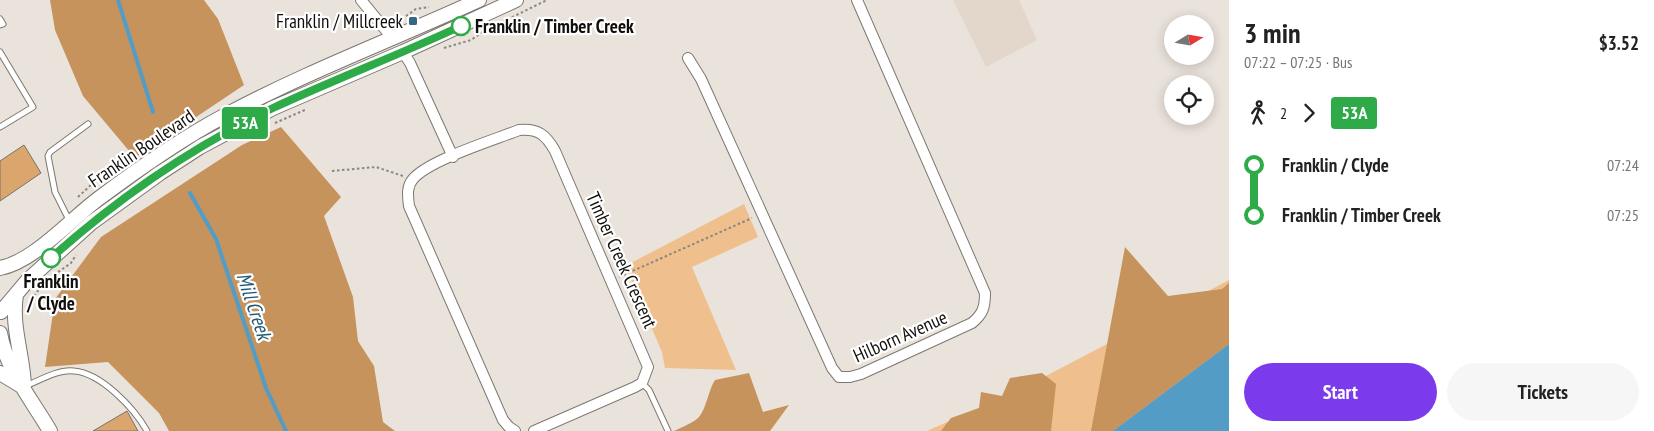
<!DOCTYPE html>
<meta charset="utf-8">
<style>
body{margin:0;font-family:"PT Sans Narrow",sans-serif;background:#f6f6f6;color:#222;height:100vh;display:flex;flex-direction:column;font-size:19px;white-space:nowrap}
*{box-sizing:border-box;margin:0}
p{font-size:16px;color:#767676}
.icon{flex:none;width:28px;height:28px;fill:none;stroke:currentColor;stroke-width:2;stroke-linecap:round;stroke-linejoin:round}
.map{position:relative;flex:1;overflow:hidden}
.drawer{display:flex;flex-direction:column;background:#fff;width:425px}
.drawer>*{flex:none}
.badge{padding:0 10px;border-radius:4px;font-size:18px;line-height:32px}
.needle{width:32px;rotate:79deg}
.buttons{position:absolute;left:1164px;top:15px;display:grid;gap:10px}
.buttons a{display:grid;place-items:center;width:50px;height:50px;border-radius:50%;background:#fff;box-shadow:0 2px 12px #0003;font-size:25px}
.map>.badge{position:absolute;translate:-50% -50%;box-shadow:0 0 0 2px #fff}
.legs{display:flex;align-items:center;gap:8px;height:55px;padding:0 15px;font-size:16px}
.legs p{margin-inline-start:auto}
.summary{display:flex;align-items:center;justify-content:space-between;height:85px;padding:0 15px}
h1{font-size:28px;font-weight:700;line-height:38px}
.action{display:flex;gap:10px;margin-top:auto;padding:10px 15px}
.action a{flex:1;height:58px;border-radius:30px;background:#7c3aed;color:#fff;font-size:20px;font-weight:700;line-height:58px;text-align:center}
.action a+a{background:#f6f6f6;color:#222}
ul{padding:0 15px;list-style:none}
li{display:flex;align-items:center;gap:18px;height:50px;font-size:19px}
li i{display:grid;place-items:center;width:8px;height:100%;margin:0 6px;background:currentColor}
li i::after{content:'';width:12px;height:12px;margin:-6px;border:4px solid;border-radius:50%;background:#fff}
li p{margin-inline-start:auto}
li:first-child i{background:linear-gradient(#0000 50%,currentColor 0)}
li:last-child i{background:linear-gradient(currentColor 50%,#0000 0)}
main{display:flex;flex:1;min-height:0}
.map>svg:first-child{display:block}
.built{fill:#e3d6ca}
.green{fill:#efbf8d}
.forest{fill:#c6935c}
.water{fill:#539cc5}
.lines{fill:none;stroke-linecap:round;stroke-linejoin:round}
.stream{stroke:#539cc5;stroke-width:4}
.building{fill:#daa66e;stroke:#78726c}
.service-casing{stroke:#7d7771;stroke-width:7}
.minor-casing{stroke:#7d7771;stroke-width:12}
.secondary-casing{stroke:#7d7771;stroke-width:16}
.path{stroke:#8a8681;stroke-width:2;stroke-dasharray:2.5 2.5;stroke-linecap:butt}
.service{stroke:#fff;stroke-width:5}
.minor{stroke:#fff;stroke-width:10}
.secondary{stroke:#fff;stroke-width:14}
.line-1-casing{stroke:#fff;stroke-width:11}
.line-1{stroke:#2eab48;stroke-width:8}
.poi-dot{fill:#336783;stroke:#fff;stroke-width:2}
.stop-1-dot{fill:#fff;stroke:#2eab48;stroke-width:2.5}
.labels{text-anchor:middle;dominant-baseline:central;stroke-width:4.5;stroke-linejoin:round;paint-order:stroke}
.poi-label{font-size:19px;fill:#110f0d;stroke:#fff;text-anchor:end}
.stop-label{font-size:19px;font-weight:bold;fill:#110f0d;stroke:#fff;text-anchor:start}
.street-label{font-size:19px;fill:#110f0d;stroke:#fff}
.water-label{font-size:20px;font-style:italic;fill:#225a77;stroke:#fff}
</style>
<main>
<div class="map">
<svg width="1229" height="431" viewBox="0 0 1229 431">
<rect width="100%" height="100%" fill="#eae3dc"/>
<!-- built -->
<path class="built" d="M953,0h66l18,40 -51,27z"/>
<!-- green -->
<path class="green" d="M744,204l14,33 -66,30 44,103 -71,-2 -3,-16 -37,-86z
M1229,280v151h-302l98,-44z"/>
<!-- forest -->
<path class="forest" d="M50,0h154l14,19 26,66 -109,73 -52,-62 -28,-66z
M281,127l60,70 -17,19 29,81 5,44 16,25 9,56 12,9h-226l-10,-18 -51,-51 -63,5 10,-68 46,-62 141,-92z
M1125,247l43,49 54,-7 7,-6v61l-116,87h-22z
M749,373l14,39 26,-7 -19,26h-96c8,-4 19,-8 25,-14 8,-10 9,-26 16,-37z
M1042,373l14,11 -5,47h-110l10,-13 28,-10 2,-16 21,4 8,-18z"/>
<!-- water -->
<path class="water" d="M1229,344v87h-116z"/>
<g class="lines">
<!-- stream -->
<path class="stream" d="M118,0l35,112
M190,193l26,46 50,149 20,43"/>
</g>
<!-- building -->
<path class="building" d="M24,145l17,28 -41,28v-40z
M127,411l11,20h-45z"/>
<g class="lines">
<!-- service casing -->
<g class="service-casing">
<path id="service" d="M0,19l3,5 -3,1
M0,52l33,55 -33,20
M69,220l-14,-28 -7,-36 2,-4 38,-28
M642,383l7,7 19,41
M26,386c14,-6 33,-17 48,-15 27,2 60,37 73,60"/>
</g>
<!-- minor casing -->
<g class="minor-casing">
<path id="minor" d="M361,0l32,39
M403,52l7,11 43,94
M688,58l13,21 131,289 7,9h11l11,-3 111,-51c11,-9 13,-16 13,-30l-128,-293
M515,431l-6,-4 -6,-7 -94,-214c-1,-9 -3,-19 4,-27 16,-19 81,-39 106,-49 19,-2 27,5 36,21l93,216 -6,16 -7,4 -101,44"/>
</g>
<!-- secondary casing -->
<g class="secondary-casing">
<path id="secondary" d="M0,268c33,-6 70,-48 98,-69 40,-30 81,-59 126,-83 82,-44 170,-77 255,-116
M16,295c-5,31 7,60 8,91
M1,312l27,-32 63,-57 69,-50 40,-26 73,-39 130,-56 113,-52
M0,333c6,36 32,67 50,98
M0,373l23,14"/>
</g>
<!-- path -->
<path class="path" d="M402,19l14,-10 13,-2
M444,48l27,-8 13,-9 63,-31
M275,123l32,-14
M332,171l44,-4 27,9
M78,197l30,-28 49,-32 38,-20
M54,275l17,-12 5,-8
M619,277l133,-59
M28,304l12,-16"/>
<!-- service -->
<use href="#service" class="service"/>
<!-- minor -->
<use href="#minor" class="minor"/>
<!-- secondary -->
<use href="#secondary" class="secondary"/>
</g>
<g class="lines">
<!-- line-1 casing -->
<g class="line-1-casing">
<path id="line-1" d="M51,258c67,-60 141,-111 222,-150 62,-29 126,-53 188,-82"/>
</g>
<!-- line-1 -->
<use href="#line-1" class="line-1"/>
</g>
<!-- markers -->
<rect class="poi-dot" x="408" y="16" width="10" height="10" rx="2.5"/>
<g class="stop-1-dot">
<circle cx="461" cy="26" r="9"/>
<circle cx="51" cy="258" r="9"/>
</g>
<g class="labels">
<!-- poi labels -->
<g class="poi-label">
<text x="403" y="21">Franklin / Millcreek</text>
</g>
<!-- stop labels -->
<g class="stop-label">
<text x="475" y="26">Franklin / Timber Creek</text>
<text x="51" y="281" text-anchor="middle">Franklin<tspan x="51" dy="22">/ Clyde</tspan></text>
</g>
<!-- street labels -->
<g class="street-label">
<text transform="translate(141 148) rotate(-34)">Franklin Boulevard</text>
<text transform="translate(622 260) rotate(66)">Timber Creek Crescent</text>
<text transform="translate(900 336) rotate(-24)">Hilborn Avenue</text>
</g>
<!-- water labels -->
<g class="water-label">
<text transform="translate(254 306) rotate(71)">Mill Creek</text>
</g>
</g>
</svg>
<div class="buttons">
<a><svg class="needle" viewBox="-14 -14 28 28"><path d="M0-13l5 13h-10z" fill="#e53935"/><path d="M0 13l5-13h-10z" fill="#767676"/></svg></a>
<a><svg class="icon" aria-label="locate" viewBox="0 0 24 24"><circle cx="12" cy="12" r="6"/><path d="M12 2v4M12 18v4M2 12h4M18 12h4"/></svg></a>
</div>
<b class="badge" style="left:245px;top:123px;background:#2eab48;color:#fff">53A</b>
</div>
<section class="drawer">
<div class="summary"><div><h1>3 min</h1><p>07:22 – 07:25 · Bus</p></div><b>$3.52</b></div>
<div class="legs"><svg class="icon" aria-label="walk" viewBox="0 0 24 24"><circle cx="13" cy="4" r="2"/><path d="M13 8l-2 6 4 7M11 14l-3 7M7 12l3-4h3l4 4"/></svg>2<svg class="icon" aria-label="forward" viewBox="0 0 24 24"><path d="M9 5l7 7-7 7"/></svg><b class="badge" style="background:#2eab48;color:#fff">53A</b></div>
<ul>
<li><i style="color:#2eab48"></i><b>Franklin / Clyde</b><p>07:24</p></li>
<li><i style="color:#2eab48"></i><b>Franklin / Timber Creek</b><p>07:25</p></li>
</ul>
<div class="action"><a>Start</a><a>Tickets</a></div>
</section>
</main>
